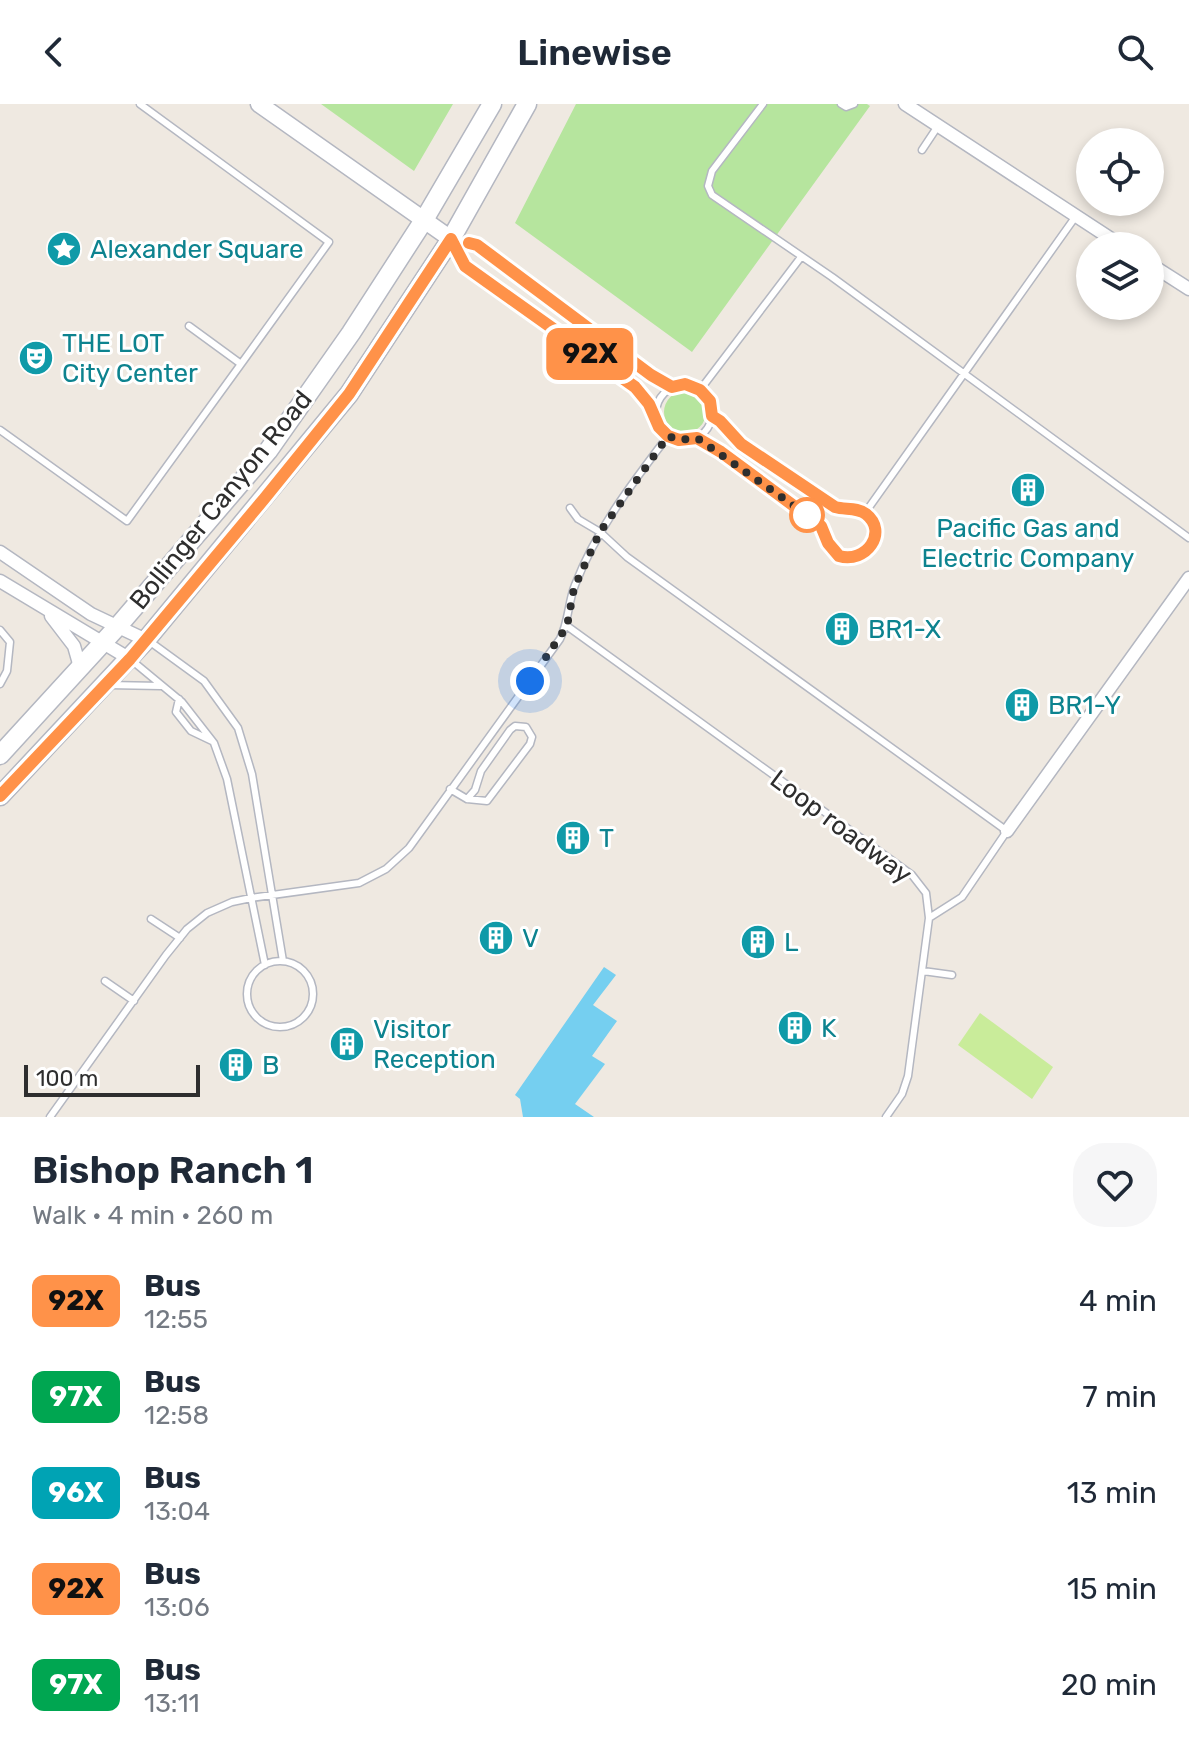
<!DOCTYPE html>
<meta charset="utf-8">
<style>
body{margin:0;font-family:Rubik,sans-serif;background:#f6f6f7;color:#1f2937;height:100vh;display:flex;flex-direction:column;font-size:30px;white-space:nowrap}
*{box-sizing:border-box;margin:0}
p{font-size:26px;color:#747a83}
.icon{flex:none;width:44px;height:44px;fill:none;stroke:currentColor;stroke-width:2;stroke-linecap:round;stroke-linejoin:round}
.map{position:relative;height:1013px;overflow:hidden}
.drawer{display:flex;flex-direction:column;background:#fff;flex:1}
.drawer>*{flex:none}
.badge{padding:0 16px;border-radius:12px;font-size:28px;line-height:52px}
.controls{position:absolute;left:1076px;top:24px;display:grid;gap:16px}
.controls a{display:grid;place-items:center;width:88px;height:88px;border-radius:50%;background:#fff;box-shadow:0 4px 12px #0003;font-size:40px}
.scale{position:absolute;left:24px;bottom:20px;width:176px;box-sizing:border-box;padding-left:8px;border:4px solid #2e2e2e;border-top:0;font-size:22px;line-height:28px;white-space:nowrap;color:#2e2e2e;-webkit-text-stroke:6px #fff;paint-order:stroke}
.you{position:absolute;width:40px;height:40px;margin:-20px;border:6px solid #fff;border-radius:50%;background:#1a73e8;box-shadow:0 0 0 12px #1a73e833}
.map>.badge{position:absolute;translate:-50% -50%;box-shadow:0 0 0 4px #fff}
.round{display:grid;place-items:center;flex:none;width:84px;height:84px;border-radius:32px;background:#f6f6f7}
.headline{display:flex;align-items:center;justify-content:space-between;height:136px;padding:0 32px}
h1{font-size:38px;font-weight:600;line-height:60px}
ul{padding:0;list-style:none}
li{display:flex;align-items:center;gap:24px;height:96px;padding:0 32px}
li div{flex:1}
li b{display:block;font-size:30px}
li em{font-style:normal}
li .badge{min-width:88px;font-weight:700;text-align:center}
header{display:flex;justify-content:space-between;align-items:center;height:104px;padding:0 32px;background:#fff;font-size:36px;font-weight:600}
.map>svg:first-child{display:block}
.grass{fill:#b6e59e}
.pitch{fill:#c9ec9a}
.water{fill:#75cff0}
.lines{fill:none;stroke-linecap:round;stroke-linejoin:round}
.service-casing{stroke:#b4b7c1;stroke-width:9}
.minor-casing{stroke:#b4b7c1;stroke-width:15}
.tertiary-casing{stroke:#b4b7c1;stroke-width:19}
.secondary-casing{stroke:#b4b7c1;stroke-width:21}
.service{stroke:#fff;stroke-width:6}
.minor{stroke:#fff;stroke-width:12}
.tertiary{stroke:#fff;stroke-width:16}
.secondary{stroke:#fff;stroke-width:18}
.line-casing{stroke:#fff;stroke-width:18}
.line{stroke:#ff9249;stroke-width:12}
.walk{stroke:#2e2e2e;stroke-width:8;stroke-dasharray:0 14.4}
.stop-dot{fill:#fff;stroke:#ff9249;stroke-width:4}
.labels{text-anchor:middle;dominant-baseline:central;stroke-width:6;stroke-linejoin:round;paint-order:stroke}
.culture-label{font-size:26px;fill:#0d838f;stroke:#fff;text-anchor:start}
.street-label{font-size:26px;fill:#2e2e2e;stroke:#fff}
</style>
<header><svg class="icon" aria-label="back" viewBox="0 0 24 24"><path d="M15 5l-7 7 7 7"/></svg>Linewise<svg class="icon" aria-label="search" viewBox="0 0 24 24"><circle cx="10" cy="10" r="6"/><path d="M15 15l6 6"/></svg></header>
<div class="map">
<svg width="1189" height="1013" viewBox="0 0 1189 1013">
<rect width="100%" height="100%" fill="#efe9e1"/>
<!-- grass -->
<path class="grass" d="M321,0h132l-39,67z
M576,0h291l3,2 -178,246 -177,-129z
M664 308a21 21 0 1 1 42 0a21 21 0 1 1-42 0Z"/>
<!-- pitch -->
<path class="pitch" d="M980,909l73,54 -21,32 -74,-54z"/>
<!-- water -->
<path class="water" d="M604,863l12,8 -23,30 24,16 -25,35 13,8 -30,40 19,13h-71l-3,-18 -5,-4z"/>
<g class="lines">
<!-- service casing -->
<g class="service-casing">
<path id="service" d="M140,0l189,138 -88,122
M763,0l-51,67 -4,15 4,9 120,82 357,261
M841,0l5,3 8,-3
M922,46l16,-24
M454,136l23,5 174,130 21,12
M453,138l12,24 159,112 19,17 13,18
M656 309a28 28 0 1 1 56 0a28 28 0 1 1-56 0Z
M700,286l101,-133
M0,326l127,91 114,-157 -52,-38
M697,334l24,14 100,74 7,17 11,13c25,8 51,-24 27,-42 -9,-7 -21,-4 -31,-7l-94,-63 -21,-23 -8,-5
M570,404l8,11 22,13 27,25 380,274 -45,66 -33,21
M865,409l211,-297
M567,522l345,249 14,18 3,25 -21,158 -6,18 -16,23
M0,526l10,12 -3,29 -7,13
M149,537l55,40 34,47 14,46 31,187
M130,555l52,43 32,41 13,36 38,186
M108,581l53,1
M179,595l-3,13 15,19 21,10
M450,685l17,10 20,2 43,-57 2,-7 -6,-10 -11,-1 -5,4 -29,41 -6,19 -8,9
M151,815l29,19
M247 890a33 33 0 1 1 66 0a33 33 0 1 1-66 0Z
M923,867l29,4
M105,877l29,20
M50,1013l116,-162 21,-26 20,-16 25,-11 19,-4 108,-15 27,-14 23,-21 151,-209c9,-18 8,-37 15,-54 21,-55 58,-103 93,-149"/>
</g>
<!-- minor casing -->
<g class="minor-casing">
<path id="minor" d="M905,0l217,142
M1150,160l39,25
M0,448l91,62 55,26
M0,477l130,78
M51,512l23,30 6,21
M1007,727l182,-253"/>
</g>
<!-- tertiary casing -->
<g class="tertiary-casing">
<path id="tertiary" d="M259,0l192,135"/>
</g>
<!-- secondary casing -->
<g class="secondary-casing">
<path id="secondary" d="M0,651l119,-130 149,-174 83,-118 73,-113 68,-116
M0,692l146,-156 203,-246 102,-155 76,-135"/>
</g>
<!-- service -->
<use href="#service" class="service"/>
<!-- minor -->
<use href="#minor" class="minor"/>
<!-- tertiary -->
<use href="#tertiary" class="tertiary"/>
<!-- secondary -->
<use href="#secondary" class="secondary"/>
</g>
<g class="lines">
<!-- line casing -->
<g class="line-casing">
<path id="line" d="M0,692l130,-137 134,-160 85,-105 102,-155 14,27 170,121 14,17 10,23 9,9 11,4 18,-2 24,14 100,74 7,17 11,13c27,8 50,-24 27,-42 -9,-7 -21,-4 -31,-7l-94,-63 -21,-23 -8,-5 -2,-15 -10,-11 -15,-6 -13,3 -21,-12 -174,-130 -8,-2"/>
</g>
<!-- line -->
<use href="#line" class="line"/>
<!-- walk -->
<path class="walk" d="M530,577l37,-55 7,-38 26,-56 68,-96 11,4 18,-2 110,77"/>
</g>
<!-- icons -->
<defs>
<g id="sight-disc" transform="scale(1.8)"><circle r="9.5" fill="#0f9aa8" stroke="#fff"/><path d="M0-6L1.8-2.2L6-1.7L2.9 1.2L3.7 5.4L0 3.3L-3.7 5.4L-2.9 1.2L-6-1.7L-1.8-2.2Z" fill="#fff"/></g>
<g id="theatre-disc" transform="scale(1.8)"><circle r="9.5" fill="#0f9aa8" stroke="#fff"/><path d="M-5-5.5Q0-4 5-5.5V0Q5 5 0 6Q-5 5-5 0ZM-3.3-2.5H-1v1.5H-3.3ZM1-2.5H3.3v1.5H1ZM-2.8 1Q0 5.5 2.8 1Z" fill="#fff"/></g>
<g id="building-disc" transform="scale(1.8)"><circle r="9.5" fill="#0f9aa8" stroke="#fff"/><path d="M-4-6H4V6H1V3H-1V6H-4ZM-2.5-4.3h1.7v1.8h-1.7ZM.8-4.3h1.7v1.8H.8ZM-2.5-1h1.7V.8h-1.7ZM.8-1h1.7V.8H.8Z" fill="#fff"/></g>
</defs>
<g fill-rule="evenodd">
<use href="#sight-disc" x="64" y="145"/>
<use href="#theatre-disc" x="36" y="254"/>
<use href="#building-disc" x="1028" y="386"/>
<use href="#building-disc" x="842" y="525"/>
<use href="#building-disc" x="1022" y="601"/>
<use href="#building-disc" x="573" y="734"/>
<use href="#building-disc" x="496" y="834"/>
<use href="#building-disc" x="758" y="838"/>
<use href="#building-disc" x="795" y="924"/>
<use href="#building-disc" x="347" y="940"/>
<use href="#building-disc" x="236" y="961"/>
</g>
<!-- markers -->
<circle class="stop-dot" cx="807" cy="411" r="16"/>
<g class="labels">
<!-- culture labels -->
<g class="culture-label">
<text x="90" y="145">Alexander Square</text>
<text x="62" y="239">THE LOT<tspan x="62" dy="30">City Center</tspan></text>
<text x="1028" y="424" text-anchor="middle">Pacific Gas and<tspan x="1028" dy="30">Electric Company</tspan></text>
<text x="868" y="525">BR1-X</text>
<text x="1048" y="601">BR1-Y</text>
<text x="599" y="734">T</text>
<text x="522" y="834">V</text>
<text x="784" y="838">L</text>
<text x="821" y="924">K</text>
<text x="373" y="925">Visitor<tspan x="373" dy="30">Reception</tspan></text>
<text x="262" y="961">B</text>
</g>
<!-- street labels -->
<g class="street-label">
<text transform="translate(221 396) rotate(-51)">Bollinger Canyon Road</text>
<text transform="translate(841 723) rotate(37)">Loop roadway</text>
</g>
</g>
</svg>
<div class="controls">
<a><svg class="icon" aria-label="locate" viewBox="0 0 24 24"><circle cx="12" cy="12" r="6"/><path d="M12 2v4M12 18v4M2 12h4M18 12h4"/></svg></a>
<a><svg class="icon" aria-label="layers" viewBox="0 0 24 24"><path d="M12 4l9 5-9 5-9-5zM3 14l9 5 9-5"/></svg></a>
</div>
<div class="scale">100 m</div>
<div class="you" style="left:530px;top:577px"></div>
<b class="badge" style="left:590px;top:250px;background:#ff9249;color:#111">92X</b>
</div>
<section class="drawer">
<div class="headline"><div><h1>Bishop Ranch 1</h1><p>Walk · 4 min · 260 m</p></div><a class="round"><svg class="icon" aria-label="heart" viewBox="0 0 24 24"><path d="M12 20l-8-8c-3-5 5-10 8-4 3-6 11-1 8 4z"/></svg></a></div>
<ul>
<li><span class="badge" style="background:#ff9249;color:#111">92X</span><div><b>Bus</b><p>12:55</p></div><em>4 min</em></li>
<li><span class="badge" style="background:#00a651;color:#fff">97X</span><div><b>Bus</b><p>12:58</p></div><em>7 min</em></li>
<li><span class="badge" style="background:#00a3b4;color:#fff">96X</span><div><b>Bus</b><p>13:04</p></div><em>13 min</em></li>
<li><span class="badge" style="background:#ff9249;color:#111">92X</span><div><b>Bus</b><p>13:06</p></div><em>15 min</em></li>
<li><span class="badge" style="background:#00a651;color:#fff">97X</span><div><b>Bus</b><p>13:11</p></div><em>20 min</em></li>
</ul>
</section>
